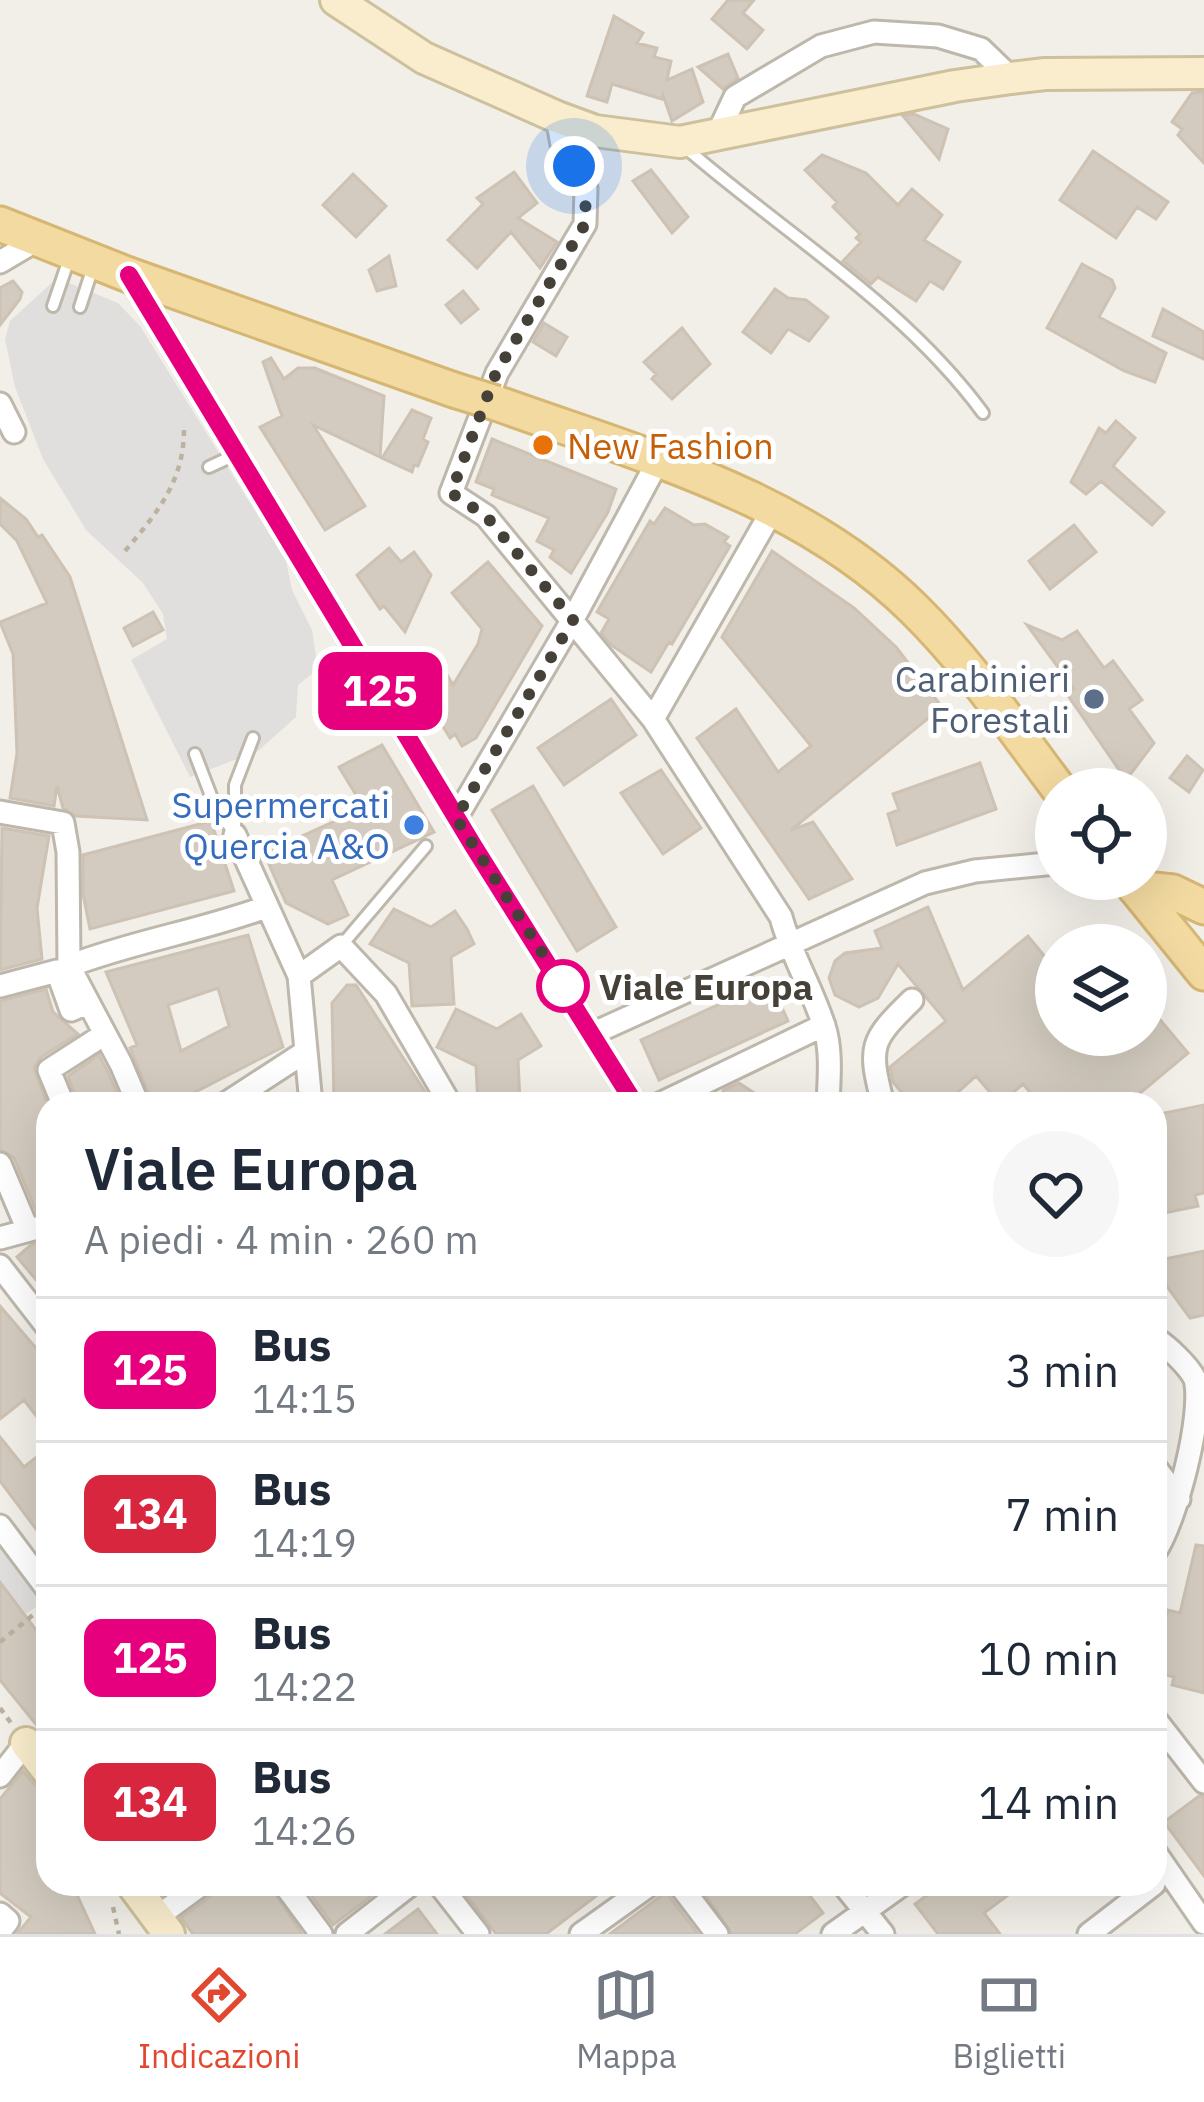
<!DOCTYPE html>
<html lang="it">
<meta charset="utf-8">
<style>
body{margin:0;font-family:"IBM Plex Sans",sans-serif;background:#f6f6f7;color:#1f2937;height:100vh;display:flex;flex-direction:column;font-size:45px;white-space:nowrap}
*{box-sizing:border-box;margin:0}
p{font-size:39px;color:#747a83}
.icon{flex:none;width:66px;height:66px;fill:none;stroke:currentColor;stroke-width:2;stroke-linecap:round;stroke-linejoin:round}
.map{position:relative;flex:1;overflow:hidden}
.details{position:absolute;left:36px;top:1092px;width:1131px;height:804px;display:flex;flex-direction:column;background:#fff;border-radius:36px;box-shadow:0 12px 48px #0002}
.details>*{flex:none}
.badge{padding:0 24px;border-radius:18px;font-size:42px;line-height:78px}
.tools{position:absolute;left:1035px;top:768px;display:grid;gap:24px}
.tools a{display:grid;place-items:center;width:132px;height:132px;border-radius:50%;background:#fff;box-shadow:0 12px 48px #0002;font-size:60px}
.you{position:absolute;width:60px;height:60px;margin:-30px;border:9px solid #fff;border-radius:50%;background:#1a73e8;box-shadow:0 0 0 18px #1a73e833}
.map>.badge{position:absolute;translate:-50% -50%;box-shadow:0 0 0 6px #fff}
.round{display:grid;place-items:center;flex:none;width:126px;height:126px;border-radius:63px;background:#f6f6f7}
.overview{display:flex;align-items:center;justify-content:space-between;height:204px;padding:0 48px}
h1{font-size:57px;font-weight:600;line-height:90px}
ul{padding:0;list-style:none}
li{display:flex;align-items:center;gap:36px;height:144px;padding:0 48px;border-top:3px solid #e0e1e3}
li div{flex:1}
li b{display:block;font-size:45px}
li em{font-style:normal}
li .badge{min-width:132px;font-weight:700;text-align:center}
.dock{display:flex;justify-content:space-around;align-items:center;height:168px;border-top:3px solid #e0e1e3;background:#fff;font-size:33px;color:#747a83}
.dock a{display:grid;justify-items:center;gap:6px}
.dock .selected{color:#e24830}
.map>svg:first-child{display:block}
.parking{fill:#e1dfdd}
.building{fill:#d3cbbf;stroke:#cdc2b3;stroke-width:3;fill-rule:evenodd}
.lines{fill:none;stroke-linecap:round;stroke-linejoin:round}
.lane-casing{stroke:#bdb7ac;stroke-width:16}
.street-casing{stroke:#bdb7ac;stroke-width:27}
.secondary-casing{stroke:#cdc09d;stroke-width:36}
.primary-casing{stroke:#d6b673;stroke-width:39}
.path{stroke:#bdb29f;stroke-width:4.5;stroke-dasharray:6 6;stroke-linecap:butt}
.lane{stroke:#fff;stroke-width:10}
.street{stroke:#fff;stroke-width:21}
.secondary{stroke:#f9edcd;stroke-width:30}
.primary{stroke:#f3daa1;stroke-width:33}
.primary-bridge-casing{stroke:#d6b673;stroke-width:39;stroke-linecap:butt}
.primary-bridge{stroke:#f3daa1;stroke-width:33}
.line-casing{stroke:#fff;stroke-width:27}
.line{stroke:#e6007e;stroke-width:18}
.walk{stroke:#454038;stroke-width:12;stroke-dasharray:0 21.6}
.food-dot{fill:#e8710a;stroke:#fff;stroke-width:4.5}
.service-dot{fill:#5c6f8a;stroke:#fff;stroke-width:4.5}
.shop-dot{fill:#3f7fe0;stroke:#fff;stroke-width:4.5}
.stop-dot{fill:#fff;stroke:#e6007e;stroke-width:6}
.labels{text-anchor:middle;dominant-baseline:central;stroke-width:10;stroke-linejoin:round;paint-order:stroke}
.food-label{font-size:36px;fill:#c56008;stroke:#fff;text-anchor:start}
.service-label{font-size:36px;fill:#4e5e75;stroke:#fff;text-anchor:end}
.shop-label{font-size:36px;fill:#366cbe;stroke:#fff;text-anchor:end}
.stop-label{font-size:36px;font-weight:bold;fill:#454038;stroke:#fff;text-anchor:start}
</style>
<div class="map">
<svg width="1204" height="1934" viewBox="0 0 1204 1934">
<rect width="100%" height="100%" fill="#f2efe9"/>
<!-- parking -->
<path class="parking" d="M57,278l61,25 22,23 146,235 6,29 20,40 6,39 -20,16 -2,32 -38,34 -68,26 -59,-117 36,-21 -4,-25 -20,-31 -57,-53 -43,-71 -28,-72 -10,-48 5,-18z
M0,1542l44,59 -18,13 -26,-35z"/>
<!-- building -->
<path class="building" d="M728,0h26l-11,13 20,17 -16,19 -35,-30z
M614,16l29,17 -6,10 20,5 -3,9 17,4 -4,19 25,-11 11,33 -31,19 -9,-26 -1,4 -50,-15 -5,18 -20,-6z
M728,54l10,24 -15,11 -25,-22z
M1204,92v71l-26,-28 4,-6 -10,-7 20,-29z
M914,114l34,15 -9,30 -36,-43z
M1093,151l75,51 -12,17 -19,-12 -21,31 -56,-38z
M822,155l44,18 32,32 14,-16 30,26 -18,25 36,22 -17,27 -13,-8 -14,20 -38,-24 -7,7 -28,-23 18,-19 -5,-4 4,-4 -27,-27 4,-5 -32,-32z
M651,170l37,47 -16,16 -39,-52z
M514,172l23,31 -19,15 39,24 -17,26 -29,-36 -34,36 -29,-28 35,-36 -6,-6z
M353,174l33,32 -30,31 -33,-32z
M389,256l7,30 -19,5 -8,-21z
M1082,264l30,16 3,8 -16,29 67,36 -11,29 -31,-11 -77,-43z
M13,281l9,11 -2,7 -20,26v-37z
M775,289l13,9 18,2 22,17 -19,24 -21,-12 -17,24 -28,-21z
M463,291l15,18 -17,14 -15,-18z
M1163,309l41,23v27l-51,-23z
M544,323l23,14 -11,19 -23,-14z
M682,328l28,36 -38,35 -20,-20 4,-5 -12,-12z
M271,358l13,21 14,-11h17l69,28 -4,61 -67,-32 52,81 -40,24 -65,-103 22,-11 -19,-54z
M412,410l19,8 -8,21 5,3 -10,24 -4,-1 -2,7 -30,-14z
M1116,421l19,17 -22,28 51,46 -12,13 -51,-44 -15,13 -15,-12 28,-54 7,5z
M492,439l124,50 -8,23 -37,61 -21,-16 4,-7 -17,-9 12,-23 -57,-23 2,-6 -18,-7z
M0,498l26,21 12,18 4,-2 28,42 77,243 -72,-4 -12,-8 -6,-22 -3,20 -44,-8 7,-45 -4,-99 -13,-32 47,-19 -30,-62 -17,-17z
M665,508l29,17 11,-1 23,13 -4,5 6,4 -58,98 -3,-2 -18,30 -40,-27 -10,-12 8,-14 -12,-7 53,-91 4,3z
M1074,525l22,27 -46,37 -21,-28z
M389,548l12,14 13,-10 17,23 -26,57 -21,-26 -4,3 -23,-34z
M772,551l82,57 42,39 46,60 -151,123 22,-8 39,57 -43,20 -112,-161 39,-29 42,63 33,-26 -89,-109z
M488,562l54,64 -66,112 -14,8 -7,-12 -5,4 -31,-51 26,-16 8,14 25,-41 4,-15 -30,-36z
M153,612l10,18 -30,16 -9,-18z
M1027,625l35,15 15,-9 27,37 9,-7 29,39 -13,9 25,34 -28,37 -59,-86 7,-5z
M611,699l25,36 -72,50 -26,-37z
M382,745l52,87 -102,48 16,35 -20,9 -42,-21 -22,-50 100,-45 -25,-41z
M1187,756l16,14 -14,22 -19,-14z
M980,763l16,46 -99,36 -9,-31 11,-4 -6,-16z
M661,770l40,58 -38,26 -42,-61z
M533,786l83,141 -39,24 -85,-141z
M211,821l23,70 -144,38 -7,-35v-39z
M2,828l47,8 -12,72 5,51 -42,11z
M928,907l35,83 65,-54 28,34v65h90v-32l42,50 -61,51h-87l-17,-20 -23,20 -24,-28 -31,28h-34l-18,-22 -3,-15 56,-46 -48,-57 -20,34 -19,9 -24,-12 -6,-17 6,-17 10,-8 37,-5 -7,-17z
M394,909l37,18 24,-16 12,18 7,15 -23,13 3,47 -42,2 -3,-43 -39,-19z
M248,935l35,112 -111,57h-19l-23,-56 7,-3 -31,-73zM218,988l11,38 -48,25 -13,-46z
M770,981l18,40 -129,59 -18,-40z
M347,985h9l77,119h-99l-2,-101z
M46,989l7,23 25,22 -37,23 -7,11 14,39v103l-11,3 -23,-55 -14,-9v-148z
M456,1009l41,20 24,-15 20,32 -23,14 2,42 -42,2 -2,-38 -39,-19z
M99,1055l8,15 15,34h-44l-10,-28z
M739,1083l32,21h-57l10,-14z
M1204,1105v88l-9,2 3,11 -43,9v-100z
M48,1241v53l-31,-37 14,-12z
M1204,1251v64l-14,3 -35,-48v-9z
M0,1306l48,56v69l-24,-31 -24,19z
M0,1437l24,30 24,-19v97l-48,-64z
M1196,1545l8,1v147l-32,-8 2,-8 -19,-5v-43l7,2 6,-21 12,3z
M0,1582l48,64v93l-48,-59z
M23,1771l11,13 14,6v94h24l23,50h-78l14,-17 -31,-24v-94z
M1199,1796l5,1v79l-40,-54z
M217,1884h52l33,50h-109l-12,-16 30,-22z
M303,1884h84l-54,41z
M458,1884h154l-66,50h-50z
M698,1884h103l22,29 -28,21h-63z
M942,1884h81l-39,29 16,21h-62l-23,-30z
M666,1892l32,42h-88z
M418,1909l19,25h-52z"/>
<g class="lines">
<!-- lane casing -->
<g class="lane-casing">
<path id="lane" d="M687,149c100,86 217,157 296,264
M53,306l17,-50
M80,307l14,-43
M209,467l28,-13
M195,754l18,47 20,31
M235,835v-50l18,-47
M341,946l85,-100"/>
</g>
<!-- street casing -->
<g class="street-casing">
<path id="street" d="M557,117l5,28 24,43 -1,36 -88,149 -46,120 35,23 167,203 128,198c10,38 31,71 43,109 8,24 5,53 4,78
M718,133l17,-36 86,-51 53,-14 64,4 43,13 30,29
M0,262l37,-22
M129,275l345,572 161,257
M0,404l14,28
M653,719l120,-210
M0,812l63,11 5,29 1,114 52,98 17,40
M456,818l117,-199 85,-158
M235,835l64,141 12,128
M69,966c65,-25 132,-35 197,-59
M299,976l42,-30 45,48 64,110
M0,986l57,-15 14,39 17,-7
M594,1033l331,-150 50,-12 81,-8
M63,1104l-14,-34 56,-36
M225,1104l80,-52
M660,1104l164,-79
M883,1104c-15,-58 -13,-63 29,-104
M0,1164l27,64
M0,1238l48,-13
M0,1266l48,62
M1155,1338c12,8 33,27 40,41 9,35 -19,142 -40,173
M1155,1467l24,32
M0,1526l48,64
M1155,1719l49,63
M0,1776l26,-33
M1155,1852l49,71
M284,1884l37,50
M439,1884l39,50
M679,1884l38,50
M843,1884l40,50
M0,1914l8,7 -8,10
M157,1917l45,-33
M347,1934l64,-50
M581,1934l70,-50
M833,1934l70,-50
M1089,1934l65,-50"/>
</g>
<!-- secondary casing -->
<g class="secondary-casing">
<path id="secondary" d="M336,0l88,58 133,59 38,14 85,11 275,-56 56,-8 34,-4 159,-1
M26,1743l22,28
M132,1884l37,50"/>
</g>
<!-- primary casing -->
<g class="primary-casing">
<path id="primary" d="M0,224l129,51 325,115
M496,403c145,52 305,94 418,206 55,54 99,119 145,180
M1128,879l76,94
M1135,888l38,4 31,15"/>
</g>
<!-- path -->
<path class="path" d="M125,551c33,-39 60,-71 59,-125
M0,1642l39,-32
M0,1708l11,15
M113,1907l6,27"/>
<!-- lane -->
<use href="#lane" class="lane"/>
<!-- street -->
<use href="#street" class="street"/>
<!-- secondary -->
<use href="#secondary" class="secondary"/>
<!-- primary -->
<use href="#primary" class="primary"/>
<!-- primary-bridge casing -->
<g class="primary-bridge-casing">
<path id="primary-bridge" d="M454,390l42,13"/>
</g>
<!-- primary-bridge -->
<use href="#primary-bridge" class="primary-bridge"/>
</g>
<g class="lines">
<!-- line casing -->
<g class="line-casing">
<path id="line" d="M129,275l345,572 161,257"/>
</g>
<!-- line -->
<use href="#line" class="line"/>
<!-- walk -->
<path class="walk" d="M563,986l7,10 -114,-178 117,-198 -87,-104 -35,-23 45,-120 89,-149 1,-36 -12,-22"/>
</g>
<!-- markers -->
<circle class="food-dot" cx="543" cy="445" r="12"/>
<circle class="service-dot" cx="1094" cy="699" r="12"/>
<circle class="shop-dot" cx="414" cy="825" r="12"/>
<circle class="stop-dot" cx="563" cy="986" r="24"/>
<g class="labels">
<!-- food labels -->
<g class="food-label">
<text x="567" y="445">New Fashion</text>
</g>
<!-- service labels -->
<g class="service-label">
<text x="1070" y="678">Carabinieri<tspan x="1070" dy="41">Forestali</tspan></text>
</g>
<!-- shop labels -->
<g class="shop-label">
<text x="390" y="804">Supermercati<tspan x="390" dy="41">Quercia A&amp;O</tspan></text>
</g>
<!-- stop labels -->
<g class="stop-label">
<text x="599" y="986">Viale Europa</text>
</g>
</g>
</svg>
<div class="tools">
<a><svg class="icon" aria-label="locate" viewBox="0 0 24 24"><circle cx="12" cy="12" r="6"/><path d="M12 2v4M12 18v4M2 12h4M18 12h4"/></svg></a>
<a><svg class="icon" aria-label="layers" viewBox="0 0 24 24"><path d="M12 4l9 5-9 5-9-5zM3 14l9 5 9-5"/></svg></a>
</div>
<div class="you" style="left:574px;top:166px"></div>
<b class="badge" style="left:380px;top:691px;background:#e6007e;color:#fff">125</b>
<section class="details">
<div class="overview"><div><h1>Viale Europa</h1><p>A piedi · 4 min · 260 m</p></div><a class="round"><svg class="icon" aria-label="heart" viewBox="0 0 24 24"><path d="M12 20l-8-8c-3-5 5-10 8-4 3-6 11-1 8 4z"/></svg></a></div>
<ul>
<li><span class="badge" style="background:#e6007e;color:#fff">125</span><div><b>Bus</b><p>14:15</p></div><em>3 min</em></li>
<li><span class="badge" style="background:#d7263d;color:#fff">134</span><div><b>Bus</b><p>14:19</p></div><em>7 min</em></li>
<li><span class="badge" style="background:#e6007e;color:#fff">125</span><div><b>Bus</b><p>14:22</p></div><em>10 min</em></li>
<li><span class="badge" style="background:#d7263d;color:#fff">134</span><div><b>Bus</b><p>14:26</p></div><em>14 min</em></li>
</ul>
</section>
</div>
<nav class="dock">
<a class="selected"><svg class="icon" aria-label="directions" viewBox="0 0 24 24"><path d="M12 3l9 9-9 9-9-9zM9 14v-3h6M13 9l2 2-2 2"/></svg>Indicazioni</a>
<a><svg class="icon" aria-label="map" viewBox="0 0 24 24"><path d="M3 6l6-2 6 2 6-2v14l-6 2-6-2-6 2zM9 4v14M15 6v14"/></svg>Mappa</a>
<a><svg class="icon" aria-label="tickets" viewBox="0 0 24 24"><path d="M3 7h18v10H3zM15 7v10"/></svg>Biglietti</a>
</nav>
